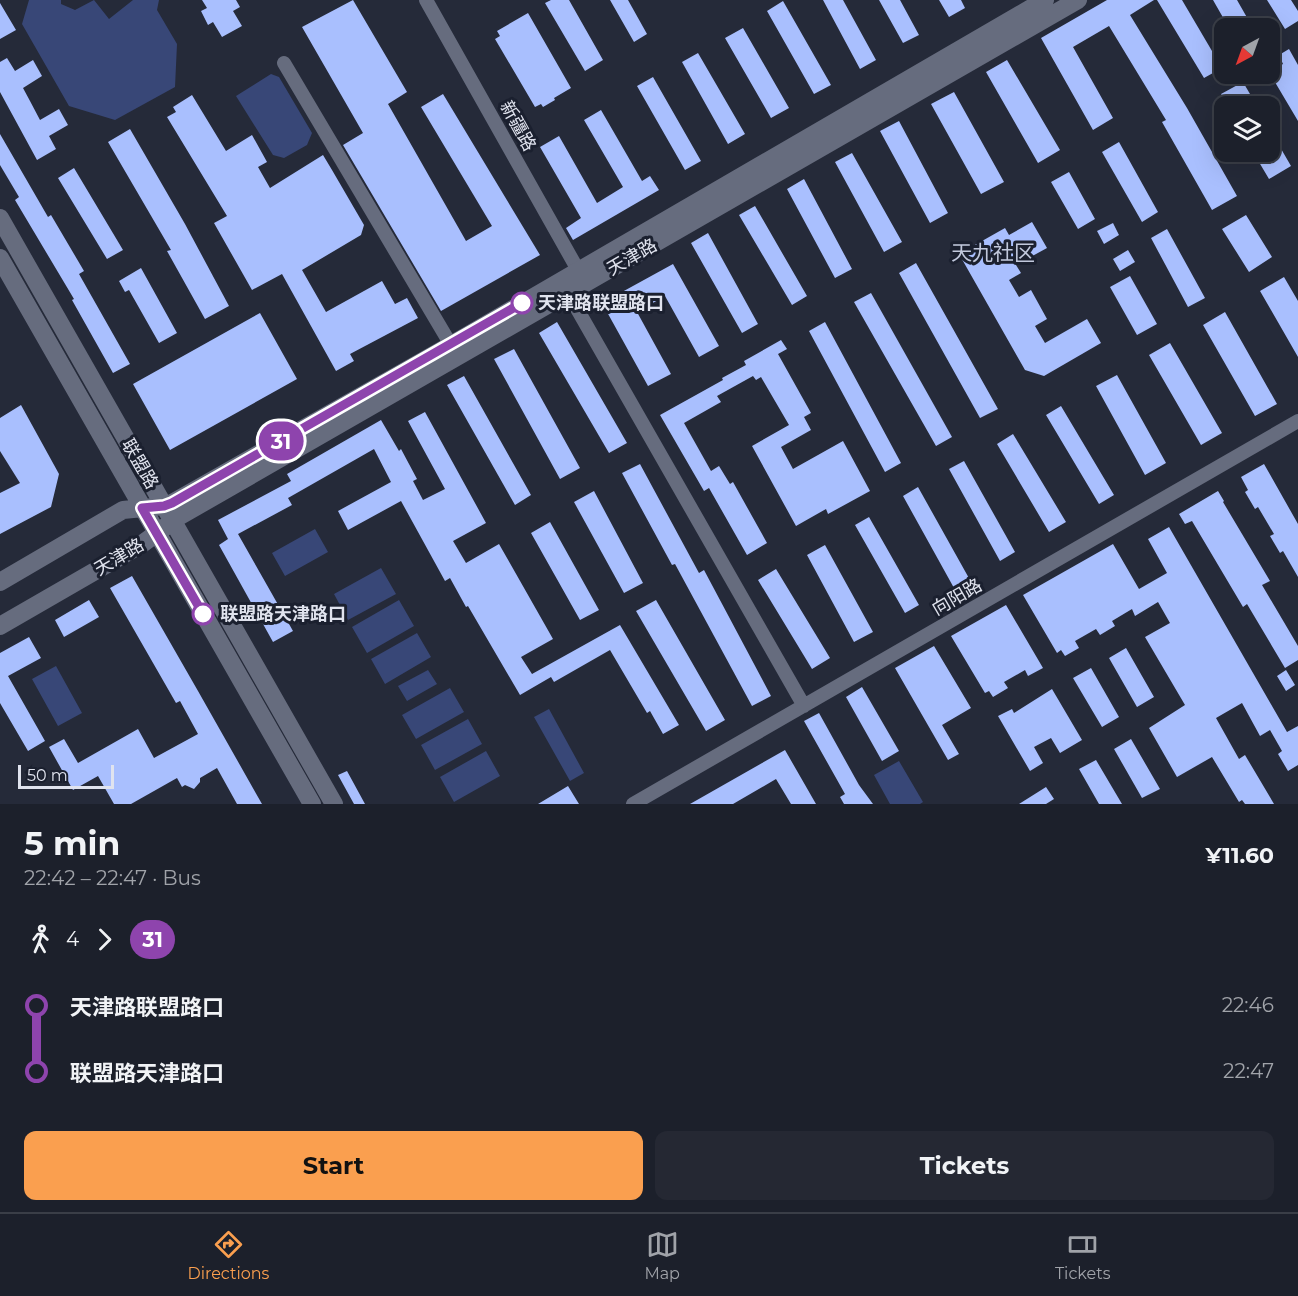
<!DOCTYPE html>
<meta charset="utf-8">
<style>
body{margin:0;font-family:Montserrat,"Noto Sans SC",sans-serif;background:#252833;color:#f1f3f6;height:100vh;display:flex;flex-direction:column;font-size:22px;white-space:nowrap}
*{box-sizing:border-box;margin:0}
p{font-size:20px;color:#a0a3a9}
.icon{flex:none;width:33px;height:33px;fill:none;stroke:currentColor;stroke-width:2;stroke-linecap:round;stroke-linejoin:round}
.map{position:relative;height:804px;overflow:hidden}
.panel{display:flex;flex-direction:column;background:#1c202b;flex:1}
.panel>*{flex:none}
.badge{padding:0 12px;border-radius:20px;font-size:21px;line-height:39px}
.needle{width:39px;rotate:221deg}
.fabs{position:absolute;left:1214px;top:18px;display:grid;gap:12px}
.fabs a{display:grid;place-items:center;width:66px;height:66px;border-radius:12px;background:#1c202b;box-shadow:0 6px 24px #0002,0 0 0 2px #3a3e47;font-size:30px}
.scale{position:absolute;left:18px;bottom:15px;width:96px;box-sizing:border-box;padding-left:6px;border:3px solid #e0e3ee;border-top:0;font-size:16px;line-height:21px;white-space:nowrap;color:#e0e3ee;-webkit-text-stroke:4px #1b202f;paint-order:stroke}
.map>.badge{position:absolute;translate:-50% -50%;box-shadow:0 0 0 3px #fff}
.legs{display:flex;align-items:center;gap:9px;height:66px;padding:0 24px;font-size:20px}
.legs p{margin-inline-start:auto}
.overview{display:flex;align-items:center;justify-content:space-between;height:102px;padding:0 24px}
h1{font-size:33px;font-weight:700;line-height:45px}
.button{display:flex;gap:12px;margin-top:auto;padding:12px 24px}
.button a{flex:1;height:69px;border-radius:12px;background:#fa9f4f;color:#111;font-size:24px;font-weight:700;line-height:69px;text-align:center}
.button a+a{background:#252833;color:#f1f3f6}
ul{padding:0 24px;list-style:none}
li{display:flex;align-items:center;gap:21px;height:66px;font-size:22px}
li i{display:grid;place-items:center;width:9px;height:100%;margin:0 8px;background:currentColor}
li i::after{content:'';width:15px;height:15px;margin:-8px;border:4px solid;border-radius:50%;background:#1c202b}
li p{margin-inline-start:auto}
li:first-child i{background:linear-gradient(#0000 50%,currentColor 0)}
li:last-child i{background:linear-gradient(currentColor 50%,#0000 0)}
.tabs{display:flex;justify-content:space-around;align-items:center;height:84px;border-top:2px solid #3a3e47;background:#1c202b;font-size:16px;color:#a0a3a9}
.tabs a{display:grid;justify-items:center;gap:3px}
.tabs .active{color:#fa9f4f}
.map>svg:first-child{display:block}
.green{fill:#384777}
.building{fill:#a9bffe}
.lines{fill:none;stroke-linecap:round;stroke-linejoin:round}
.street{stroke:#666c7e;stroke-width:14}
.secondary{stroke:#666c7e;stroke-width:18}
.line-1-casing{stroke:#fff;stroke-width:14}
.line-1{stroke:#8e44ad;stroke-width:9}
.stop-1-dot{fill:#fff;stroke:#8e44ad;stroke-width:3}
.labels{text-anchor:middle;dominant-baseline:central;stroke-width:6;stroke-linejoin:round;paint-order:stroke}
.street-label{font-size:18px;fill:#e0e3ee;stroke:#1b202f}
.stop-label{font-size:18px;font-weight:bold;fill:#e0e3ee;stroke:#1b202f;text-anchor:start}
.quarter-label{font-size:21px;fill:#c1c8dc;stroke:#1b202f}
</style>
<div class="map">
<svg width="1298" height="804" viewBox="0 0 1298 804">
<rect width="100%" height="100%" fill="#252a39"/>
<!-- green -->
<path class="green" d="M29,0h32v4l14,6 19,-10 15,19 24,-19h26l-2,10 20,34 -2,43 -60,33 -46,-14 -47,-82z
M271,74l8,3 33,56 -5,12 -23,13 -11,-3 -37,-59z
M315,529l13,23 -43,24 -13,-23z
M381,568l15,26 -48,26 -14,-26z
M399,600l15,26 -47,27 -15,-26z
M417,633l14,24 -46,27 -14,-25z
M56,666l26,47 -24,13 -26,-47z
M428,670l9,14 -30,17 -9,-15z
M450,688l14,24 -48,27 -14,-24z
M549,709l35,64 -14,8 -36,-64z
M468,719l14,25 -47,26 -14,-25z
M486,751l14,25 -46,26 -14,-25z
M899,761l24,41 -3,2h-30l-16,-29z"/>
<!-- building -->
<path class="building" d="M202,0h34l4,7 -7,4 9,15 -20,11 -9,-15 -5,3 -7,-14 6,-3z
M353,0l54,92 -19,12 78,137 26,-15 -71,-119 22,-13 97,161 -99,56 -98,-166 20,-12 -61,-106z
M551,0h18l34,60 -18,11 -40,-68z
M610,0h18l19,34 -13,8z
M823,0h20l33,60 -16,9z
M879,0h21l19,35 -16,8z
M939,0h22l4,8 -16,9z
M1107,0h47l-24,15 57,93 50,88 -25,14 -50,-88 4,-2 -57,-94 -36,21 40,71 -20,12 -52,-92z
M1157,0h25l40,68 -18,10z
M1213,0h24l16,28h-24z
M1267,0h24l7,11v10l-13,8z
M783,1l48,84 -17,9 -47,-83z
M0,3l16,27 -16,9z
M528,13l43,75 -17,10 1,2 -12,7 -2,-3 -6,3 -40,-68 5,-3 -3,-5z
M743,28l46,80 -18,10 -46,-80z
M1289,49l9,16v56l-29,-49 14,-8 -4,-9z
M698,53l47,81 -17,10 -46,-82z
M7,58l8,13 18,-11 9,16 -19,12 7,13 10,19 19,-11 9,16 -19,11 7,13 -19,11 -37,-68v-30z
M1007,60l53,90 -22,13 -52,-91z
M653,77l48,84 -16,9 -48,-84z
M1243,82l14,24h-29l-7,-12z
M954,92l50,90 -23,12 -50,-90z
M192,95l34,56 26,-16 15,27 -9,5 12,21 53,-33 9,15 32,55 -3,10 -59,35 24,42 56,-31 13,23 12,-6 11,20 -68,36 4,7 -18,10 -54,-97 -30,16 -38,-67 13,-7 -60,-99 9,-5 -3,-5z
M601,110l41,71 8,-5 9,14 -86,50 -7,-12 15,-10 -41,-71 19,-11 38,67 26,-16 -39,-67z
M899,121l49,92 -18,10 -50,-92z
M1269,128l22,38 -22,13 -16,-27h16z
M130,129l55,95 44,82 -24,13 -38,-68 4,-1 -63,-108z
M0,134l48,83 3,-2 33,56 -5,3 51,90 -17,9 -41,-73 2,-1 -59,-99 4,-3 -19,-32z
M1119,142l39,70 -16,10 -40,-70z
M852,153l50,89 -18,10 -49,-90z
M74,168l49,82 -16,9 -49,-81z
M1069,172l26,47 -17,10 -27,-47z
M804,179l48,90 -17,9 -48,-89z
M755,206l52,90 -15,9 -53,-90z
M1246,215l26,42 -23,15 -27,-43z
M1032,222l15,26 -31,17 5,8 -12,7 10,17 12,-7 16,29 -12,7 10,17 42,-24 14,24 -57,33 -19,-6 -66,-116 46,-26 4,7z
M1113,223l6,12 -15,9 -7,-13z
M1167,229l38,69 -17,9 -37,-69z
M708,233l50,91 -16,9 -51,-90z
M1128,250l7,12 -15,9 -7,-12z
M916,263l82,146 -18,9 -81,-145z
M673,264l46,82 -20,11 -34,-61 -28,16 34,62 -23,12 -46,-83z
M141,268l36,65 -18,10 -30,-53 -4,2 -6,-11z
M1130,276l27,48 -20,11 -27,-48z
M1284,277l14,24v56l-38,-66z
M871,293l81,144 -16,9 -82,-144z
M1225,312l52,92 -22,12 -52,-91z
M260,313l37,66 -127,71 -37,-66z
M557,322l70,121 -18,10 -70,-120z
M825,322l76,141 -16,9 -76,-141z
M781,340l6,9 -9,5 33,59 -7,4 7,13 -30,17 12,22 50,-28 27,50 -42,23 -2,-5 -30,17 -44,-80 37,-21 -28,-48 -5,3 -3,-4 -36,20 4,6 -37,21 27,48 8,-5 11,18 3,-2 34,61 -20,12 -38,-67 -5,3 -44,-76 63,-35 -1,-2 24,-13 -2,-4z
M1170,343l52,90 -21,12 -52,-90z
M514,349l66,119 -20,11 -66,-120z
M1117,375l49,88 -21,12 -49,-89z
M464,376l67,119 -16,10 -68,-120z
M21,405l38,69 -8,33 -51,27v-41l20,-10 -20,-32v-33z
M1061,406l53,89 -15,9 -53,-89z
M425,412l61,111 -33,18 13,22 33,-19 54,95 -32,18 11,17 88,-49 59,100 -16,9 -13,-23 -3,2 -37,-63 -56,32 -3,-5 -31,18 -52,-89 -2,1 -16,-29 -5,3 -44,-80 -53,29 -10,-19 53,-29 -17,-33 -86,49 4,7 -54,29 55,97 -20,11 -54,-97 9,-6 -10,-19 73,-39 -4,-7 94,-54 18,31 2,-2 16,30 -4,2 10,19 22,-11 -37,-68z
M1013,434l53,88 -17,10 -52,-88z
M964,461l51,91 -15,9 -51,-92z
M640,464l59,109 5,-3 67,126 -19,10 -77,-142 -3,1 -50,-92z
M1264,464l34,60v53l-15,-26 -3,2 -10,-17 4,-2 -16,-27 -3,2 -10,-17 3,-2 -7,-13z
M918,487l52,93 -16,8 -51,-92z
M594,491l49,92 -19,10 -50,-91z
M1218,491l6,10 -1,1 47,79 -8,4 36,61v14l-13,8 -38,-64 -4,3 -51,-86 -7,3 -6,-10z
M869,517l50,88 -14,8 -50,-88z
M550,522l49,88 -19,10 -49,-87z
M1169,527l118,205 11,-6v39l-10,6 -10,-17 4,-3 -12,-21 -10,6 -18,-33 -26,15 23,41 6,-4 29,49h-29l-3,-4 -3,2 -27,-45 -35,20 -28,-49 36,-23 -40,-68 25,-14 -12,-21 -23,14 -3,-7 -20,12 3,5 -15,9 -4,-6 -21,12 4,7 -14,8 -4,-6 -4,3 -34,-58 90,-51 26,45 28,-16 -19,-34z
M825,545l48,87 -19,10 -47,-87z
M776,569l54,89 -18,11 -54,-89z
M132,576l66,115 64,113h-25l-20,-36 -17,10v4l-6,7 -9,-4 -3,2 -5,-9 -46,26h-17l-16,-28 -25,14 -24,-43 15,-8 14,24 60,-34 16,29 44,-24 -18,-33 -4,2 -66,-115z
M89,600l10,17 -35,20 -9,-17z
M656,600l69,120 -19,11 -70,-120z
M1006,605l37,63 -15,8 -3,-6 -21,12 4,6 -15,9 -4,-6 -4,2 -34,-57z
M29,637l12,21 -33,18 37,65 -17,10 -28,-48v-50z
M934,646l37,62 -29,17 17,29 -11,6 -53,-92z
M1126,648l28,49 -17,10 -28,-49z
M1091,668l28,49 -17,10 -29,-49z
M1286,670l9,15 -9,6 -9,-15z
M862,687l37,64 -17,10 -36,-64z
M1052,689l30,51 -22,13 -9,-15 -17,9 9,16 -13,8 -32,-55 14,-7 2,4z
M819,713l40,72 14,19h-29l-4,-7 5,-3 -41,-73z
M1131,739l29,50 -18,9 -28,-49z
M785,750l31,54h-25l-15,-25 -43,25h-43z
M1096,760l26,44h-23l-20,-35z
M347,771l18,33h-11l-16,-29z
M568,786l11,18h-41z
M1046,787l8,12 -8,5h-27z"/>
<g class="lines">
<!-- street -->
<path class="street" d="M426,0l152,270
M284,63l167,282
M564,286l240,420
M633,804l665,-383"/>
<!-- secondary -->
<path class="secondary" d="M0,218l334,586
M0,258l312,546
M0,582l123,-72 40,-4 9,-3 279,-158 594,-345
M0,626l142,-82 38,-28 898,-516"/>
</g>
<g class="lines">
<!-- line-1 casing -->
<g class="line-1-casing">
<path id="line-1" d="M203,614l-61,-106 22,-2 8,-3 350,-200"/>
</g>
<!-- line-1 -->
<use href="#line-1" class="line-1"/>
</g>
<!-- markers -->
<g class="stop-1-dot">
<circle cx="522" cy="303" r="10"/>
<circle cx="203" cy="614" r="10"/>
</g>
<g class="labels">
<!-- street labels -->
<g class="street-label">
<text transform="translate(518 126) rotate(61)">新疆路</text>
<text transform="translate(632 257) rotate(-30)">天津路</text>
<text transform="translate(140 464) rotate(60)">联盟路</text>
<text transform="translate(119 557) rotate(-31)">天津路</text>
<text transform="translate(957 597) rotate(-30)">向阳路</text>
</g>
<!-- stop labels -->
<g class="stop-label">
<text x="538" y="303">天津路联盟路口</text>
<text x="220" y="614">联盟路天津路口</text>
</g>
<!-- quarter labels -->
<g class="quarter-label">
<text x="993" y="252">天九社区</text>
</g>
</g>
</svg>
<div class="fabs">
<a><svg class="needle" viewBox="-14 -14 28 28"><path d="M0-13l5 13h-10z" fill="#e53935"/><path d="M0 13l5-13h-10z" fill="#a0a3a9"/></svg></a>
<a><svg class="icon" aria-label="layers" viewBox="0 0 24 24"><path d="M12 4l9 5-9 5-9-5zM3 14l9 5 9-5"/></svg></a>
</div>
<div class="scale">50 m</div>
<b class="badge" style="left:281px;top:441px;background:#8e44ad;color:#fff">31</b>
</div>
<section class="panel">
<div class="overview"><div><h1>5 min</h1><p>22:42 – 22:47 · Bus</p></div><b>¥11.60</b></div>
<div class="legs"><svg class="icon" aria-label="walk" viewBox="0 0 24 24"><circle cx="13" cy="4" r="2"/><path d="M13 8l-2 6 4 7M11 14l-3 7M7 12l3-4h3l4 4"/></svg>4<svg class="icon" aria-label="forward" viewBox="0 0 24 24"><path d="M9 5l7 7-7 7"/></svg><b class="badge" style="background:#8e44ad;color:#fff">31</b></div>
<ul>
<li><i style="color:#8e44ad"></i><b>天津路联盟路口</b><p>22:46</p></li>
<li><i style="color:#8e44ad"></i><b>联盟路天津路口</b><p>22:47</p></li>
</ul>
<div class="button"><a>Start</a><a>Tickets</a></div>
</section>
<nav class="tabs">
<a class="active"><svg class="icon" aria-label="directions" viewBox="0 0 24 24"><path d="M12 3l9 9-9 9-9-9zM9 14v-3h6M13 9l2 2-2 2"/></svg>Directions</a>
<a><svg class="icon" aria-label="map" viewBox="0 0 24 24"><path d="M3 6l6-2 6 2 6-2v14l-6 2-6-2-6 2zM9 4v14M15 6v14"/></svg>Map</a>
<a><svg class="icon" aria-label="tickets" viewBox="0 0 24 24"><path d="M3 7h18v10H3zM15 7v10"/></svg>Tickets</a>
</nav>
